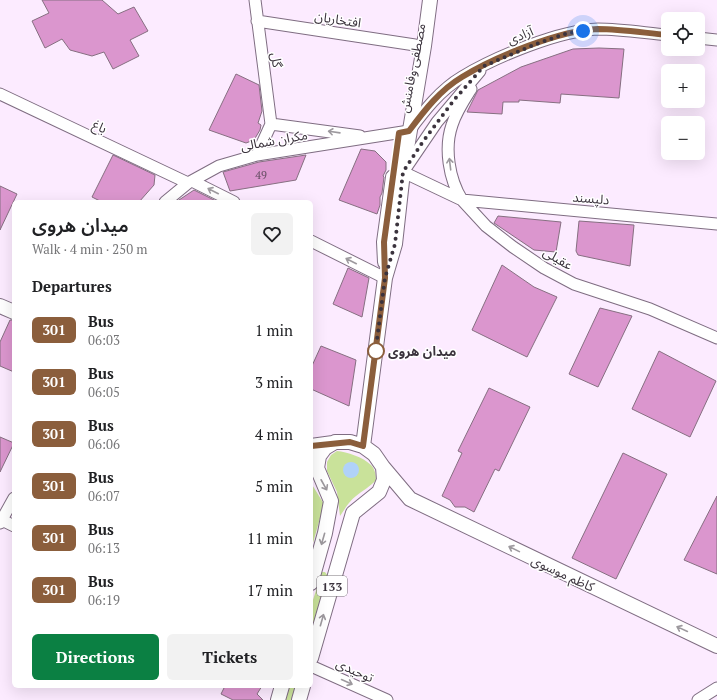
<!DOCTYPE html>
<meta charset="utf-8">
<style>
body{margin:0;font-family:"PT Serif","Noto Sans Arabic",serif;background:#f2f2f2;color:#202124;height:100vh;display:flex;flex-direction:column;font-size:15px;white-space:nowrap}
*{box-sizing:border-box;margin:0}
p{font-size:13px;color:#757577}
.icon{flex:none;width:22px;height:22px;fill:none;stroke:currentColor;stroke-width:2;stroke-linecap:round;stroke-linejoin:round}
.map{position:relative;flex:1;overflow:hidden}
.sheet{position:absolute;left:12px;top:200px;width:301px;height:488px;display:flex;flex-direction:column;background:#fff;border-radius:6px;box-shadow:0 4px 16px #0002}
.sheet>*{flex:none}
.badge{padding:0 8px;border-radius:6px;font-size:14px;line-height:26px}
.buttons{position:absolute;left:661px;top:12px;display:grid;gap:8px}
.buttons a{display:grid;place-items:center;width:44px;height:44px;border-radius:6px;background:#fff;box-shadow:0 4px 16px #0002;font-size:20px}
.you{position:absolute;width:20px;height:20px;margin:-10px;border:3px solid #fff;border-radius:50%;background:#1a73e8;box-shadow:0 0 0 6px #1a73e833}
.map>.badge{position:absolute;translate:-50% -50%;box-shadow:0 0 0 2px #fff}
h2{padding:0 20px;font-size:15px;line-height:36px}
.round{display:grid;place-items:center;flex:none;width:42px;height:42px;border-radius:6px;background:#f2f2f2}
.head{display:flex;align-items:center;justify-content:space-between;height:68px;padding:0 20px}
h1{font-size:19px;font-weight:600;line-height:30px}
.action{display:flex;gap:8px;margin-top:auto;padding:8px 20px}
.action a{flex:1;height:46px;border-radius:6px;background:#0b8043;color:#fff;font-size:16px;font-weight:600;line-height:46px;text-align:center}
.action a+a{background:#f2f2f2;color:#202124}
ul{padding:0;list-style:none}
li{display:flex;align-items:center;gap:12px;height:52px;padding:0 20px}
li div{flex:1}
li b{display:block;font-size:15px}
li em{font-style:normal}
li .badge{min-width:44px;font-weight:700;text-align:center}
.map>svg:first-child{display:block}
.green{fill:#c9e29a}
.water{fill:#b0d2f9}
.building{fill:#db96ce;stroke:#866f81}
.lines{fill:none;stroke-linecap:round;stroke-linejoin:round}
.minor-casing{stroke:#7f6d82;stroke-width:13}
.major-casing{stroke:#7f6d82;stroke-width:16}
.minor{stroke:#fff;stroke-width:11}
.major{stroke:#fff;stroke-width:14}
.oneway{stroke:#9d999e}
.line-casing{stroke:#fff;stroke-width:9}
.line{stroke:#8b5e3c;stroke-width:6}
.walk{stroke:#3b333d;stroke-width:4;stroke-dasharray:0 7.2}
.stop-dot{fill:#fff;stroke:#8b5e3c;stroke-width:2}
.labels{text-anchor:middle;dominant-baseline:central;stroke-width:3;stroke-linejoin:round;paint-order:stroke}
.number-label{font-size:11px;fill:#634c61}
.shield{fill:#fff;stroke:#767077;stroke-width:1}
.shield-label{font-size:12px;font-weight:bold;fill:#3b333d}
.street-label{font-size:13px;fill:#3b333d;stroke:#fff}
.stop-label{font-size:13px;font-weight:bold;fill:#3b333d;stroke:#fff;text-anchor:start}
</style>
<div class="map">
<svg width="717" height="700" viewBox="0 0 717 700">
<rect width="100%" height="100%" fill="#fcebff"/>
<!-- green -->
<path class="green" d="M337,451c10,1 26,6 34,14 4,4 5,10 5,15 -6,7 -13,10 -20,16 -7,5 -11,13 -16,20l-3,-24 -10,-21v-9l4,-7z
M311,483l13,21 -13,46z
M322,572h3l3,4 -17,61v-31z
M288,686h9l-4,14h-9z"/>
<!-- water -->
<path class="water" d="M343 470a8 8 0 1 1 16 0a8 8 0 1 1-16 0Z"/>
<!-- building -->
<path class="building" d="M42,0h60l16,14 16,-7 14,24 -18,9 9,16 -26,13 -9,-17 -12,4 -22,-6 -8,-11 -17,9 -13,-27 17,-8z
M599,48l25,1 -5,49 -58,-4 -1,9 -41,-3v2h-16l-1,12 -35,-2 11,-22 43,-23 52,-18z
M236,74l23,11 3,26 -4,12 3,2 -1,5 -6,10 -8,3 -37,-13z
M361,149l14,2 11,11v8l-3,6 1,1 -2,16 -2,4v8l-3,9 -38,-14z
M113,155l42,20 -1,10 -15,17h-37l-10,-5z
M306,155l-10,25 -66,11 -7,-19 36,-10z
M0,186l17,8 -17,36z
M194,190l24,12h-42z
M498,216l63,6 -5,30 -22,-2 -40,-27z
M579,221l55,4 -4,41 -52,-11 -2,-4z
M502,265l32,22 23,10 -30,60 -55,-27z
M348,268l21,10 -7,39 -29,-13z
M600,308l32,8 -34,71 -29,-13z
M10,320h4v52l-14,-6v-24z
M321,346l35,14 -7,46 -38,-17v-21z
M659,351l57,30 -26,56 -58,-28z
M489,388l41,19 -31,64 -4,-2 -21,43 -9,-5h-10l-5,-7 -8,-4 20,-43 -4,-2z
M0,437l14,6 -14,29z
M623,453l44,21 -51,105 -44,-21z
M717,496v78l-33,-14z
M225,686h37l-5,8 6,6h-30l-12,-6z"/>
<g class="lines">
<!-- minor casing -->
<g class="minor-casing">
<path id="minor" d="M255,0l16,124
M257,21l158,24
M698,38l19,2
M480,71l-43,51 -34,50 59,28 24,26 27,21 31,21 30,16 76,25 67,29
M0,94l188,89
M271,124l89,12
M257,155l14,-31
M192,181l42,21
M462,200l255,24
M462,200c-13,-21 -18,-52 -10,-75 4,-13 12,-25 19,-36
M165,202l23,-19 31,-17 38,-11 152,-24c15,-20 31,-41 53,-54 33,-20 98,-47 136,-48 23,0 47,4 70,6
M311,241l74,37
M0,519l14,7
M0,523l14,-25
M311,666l76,34
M698,700l19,-12"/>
</g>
<!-- major casing -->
<g class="major-casing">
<path id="major" d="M385,262l-1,-20 9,-65
M0,306l14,6
M311,446l22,-3
M363,446l22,-168 10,-34 8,-72 21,-126 6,-46
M383,467l27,32 307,147
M311,583l14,-50 6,-32 -14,-33 2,-12 6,-8 10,-6h15l13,4 11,8 9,13 1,13 -5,12 -26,21 -42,145
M278,700l4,-14
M299,700l4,-14"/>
</g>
<!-- minor -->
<use href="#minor" class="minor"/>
<!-- major -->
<use href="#major" class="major"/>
</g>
<!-- one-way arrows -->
<defs><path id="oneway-shaft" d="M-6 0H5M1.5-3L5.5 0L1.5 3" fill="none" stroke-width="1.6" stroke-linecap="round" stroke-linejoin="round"/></defs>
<g class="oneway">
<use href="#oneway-shaft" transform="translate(334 132) rotate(-172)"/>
<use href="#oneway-shaft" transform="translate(450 164) rotate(-97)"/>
<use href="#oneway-shaft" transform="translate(213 191) rotate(-153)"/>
<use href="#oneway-shaft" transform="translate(351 261) rotate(-153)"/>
<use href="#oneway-shaft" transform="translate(324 485) rotate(61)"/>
<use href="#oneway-shaft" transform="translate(323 539) rotate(106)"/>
<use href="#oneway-shaft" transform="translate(514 549) rotate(-154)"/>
<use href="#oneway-shaft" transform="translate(322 620) rotate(-74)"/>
<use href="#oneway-shaft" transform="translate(682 629) rotate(-155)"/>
<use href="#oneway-shaft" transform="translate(347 682) rotate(24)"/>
</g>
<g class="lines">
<!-- line casing -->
<g class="line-casing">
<path id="line" d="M311,446l39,-4 13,4 22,-168 -1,-36 15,-109 10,-2c15,-20 31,-41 53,-54 33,-20 98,-47 136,-48 23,0 47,4 70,6"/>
</g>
<!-- line -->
<use href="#line" class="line"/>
<!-- walk -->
<path class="walk" d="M376,351l-1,4 10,-77 10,-34 8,-72 19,-29 32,-43 30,-34 52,-22 32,-11 15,-2"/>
</g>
<!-- markers -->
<circle class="stop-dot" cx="376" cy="351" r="8"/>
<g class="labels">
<!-- number labels -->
<g class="number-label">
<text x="261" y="175">49</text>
</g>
<!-- shield labels -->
<rect class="shield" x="317" y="576" width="30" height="20" rx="3"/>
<g class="shield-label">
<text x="332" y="586">133</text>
</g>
<!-- street labels -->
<g class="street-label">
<text transform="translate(338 19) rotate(9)">افتخاریان</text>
<text transform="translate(520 35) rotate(-22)">آزادی</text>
<text transform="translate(277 60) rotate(82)">گل</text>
<text transform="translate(412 68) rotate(-79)">مصطفی وفامنش</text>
<text transform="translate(100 126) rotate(25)">باغ</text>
<text transform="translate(274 140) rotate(-10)">مکران شمالی</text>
<text transform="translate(591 198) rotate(5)">دلپسند</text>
<text transform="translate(558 258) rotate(30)">عقیلی</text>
<text transform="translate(563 573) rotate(25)">کاظم موسوی</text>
<text transform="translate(355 670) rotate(24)">توحیدی</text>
</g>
<!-- stop labels -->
<g class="stop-label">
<text x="388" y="351">میدان هروی</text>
</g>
</g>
</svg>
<div class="buttons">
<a><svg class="icon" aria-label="locate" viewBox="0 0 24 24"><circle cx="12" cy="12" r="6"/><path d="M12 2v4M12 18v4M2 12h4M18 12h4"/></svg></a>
<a>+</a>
<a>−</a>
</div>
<div class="you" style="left:583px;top:31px"></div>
<section class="sheet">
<div class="head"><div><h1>میدان هروی</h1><p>Walk · 4 min · 250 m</p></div><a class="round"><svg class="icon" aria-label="heart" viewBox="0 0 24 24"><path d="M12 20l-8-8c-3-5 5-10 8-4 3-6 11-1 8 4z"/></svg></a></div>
<h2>Departures</h2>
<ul>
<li><span class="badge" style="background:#8b5e3c;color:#fff">301</span><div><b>Bus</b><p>06:03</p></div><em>1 min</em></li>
<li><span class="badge" style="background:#8b5e3c;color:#fff">301</span><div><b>Bus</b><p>06:05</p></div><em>3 min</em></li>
<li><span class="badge" style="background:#8b5e3c;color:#fff">301</span><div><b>Bus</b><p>06:06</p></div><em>4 min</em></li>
<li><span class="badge" style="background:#8b5e3c;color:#fff">301</span><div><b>Bus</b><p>06:07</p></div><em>5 min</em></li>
<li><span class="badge" style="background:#8b5e3c;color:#fff">301</span><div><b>Bus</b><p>06:13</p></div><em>11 min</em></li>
<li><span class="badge" style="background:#8b5e3c;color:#fff">301</span><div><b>Bus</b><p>06:19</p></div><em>17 min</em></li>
</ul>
<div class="action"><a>Directions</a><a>Tickets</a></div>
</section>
</div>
